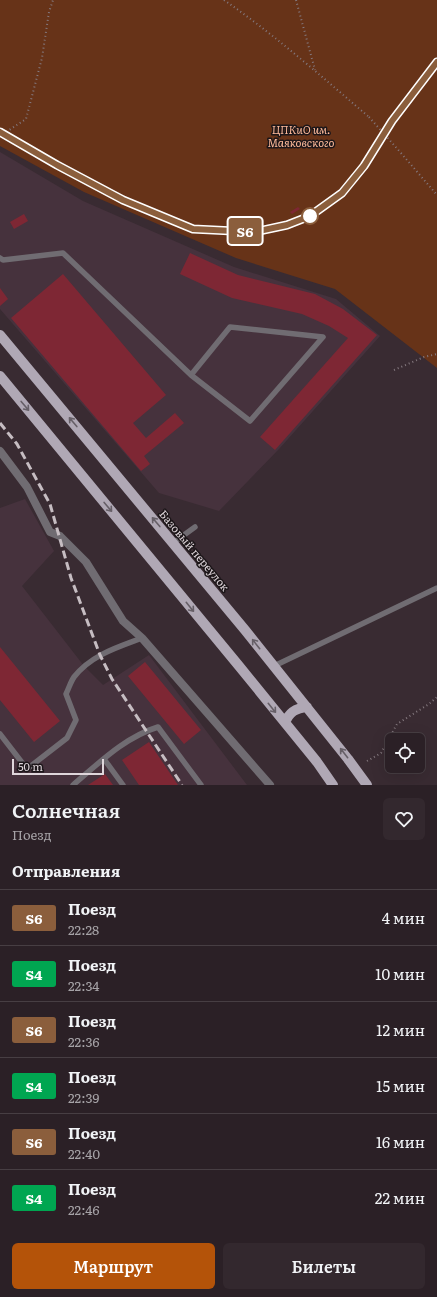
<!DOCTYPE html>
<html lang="ru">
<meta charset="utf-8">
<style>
body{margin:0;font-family:Literata,serif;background:#33282e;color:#f1f3f6;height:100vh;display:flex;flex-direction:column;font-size:15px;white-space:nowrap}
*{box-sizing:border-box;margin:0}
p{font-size:13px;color:#a6a3a7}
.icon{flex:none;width:22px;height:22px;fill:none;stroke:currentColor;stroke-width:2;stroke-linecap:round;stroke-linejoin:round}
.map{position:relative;height:785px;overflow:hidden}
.details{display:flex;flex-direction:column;background:#2b2026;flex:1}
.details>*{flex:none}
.badge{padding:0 8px;border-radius:3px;font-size:14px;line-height:26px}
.controls{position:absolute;left:385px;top:733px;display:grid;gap:8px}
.controls a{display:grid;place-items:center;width:40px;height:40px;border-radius:6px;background:#2b2026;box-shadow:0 4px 16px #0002,0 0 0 1px #473e43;font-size:20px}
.scale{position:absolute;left:12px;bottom:10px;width:92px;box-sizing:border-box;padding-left:4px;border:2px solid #dfd6db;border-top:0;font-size:11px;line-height:14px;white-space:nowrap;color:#dfd6db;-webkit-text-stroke:3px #1c1619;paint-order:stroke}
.map>.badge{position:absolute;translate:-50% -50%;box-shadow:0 0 0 2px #fff}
h2{padding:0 12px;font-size:15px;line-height:36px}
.round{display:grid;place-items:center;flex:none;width:42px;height:42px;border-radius:6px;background:#33282e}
.head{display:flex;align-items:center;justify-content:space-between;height:68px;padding:0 12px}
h1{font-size:19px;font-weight:600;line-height:30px}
.action{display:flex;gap:8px;margin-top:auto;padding:8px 12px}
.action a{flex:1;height:46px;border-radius:6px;background:#b45309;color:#fff;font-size:16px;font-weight:600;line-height:46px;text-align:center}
.action a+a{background:#33282e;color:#f1f3f6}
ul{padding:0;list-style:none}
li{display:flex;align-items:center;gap:12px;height:56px;padding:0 12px;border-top:1px solid #473e43}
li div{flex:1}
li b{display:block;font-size:15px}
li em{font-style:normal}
li .badge{min-width:44px;font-weight:700;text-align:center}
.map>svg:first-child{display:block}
.built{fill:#46323d}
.green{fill:#673318}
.building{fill:#7e2734}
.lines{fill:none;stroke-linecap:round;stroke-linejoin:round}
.path{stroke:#84797f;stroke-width:2;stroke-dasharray:1 3;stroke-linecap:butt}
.service{stroke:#706c72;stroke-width:5.5}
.minor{stroke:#706c72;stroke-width:8}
.primary{stroke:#b0a8b5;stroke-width:10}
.rail{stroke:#c6bdc2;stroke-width:3;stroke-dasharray:8 4;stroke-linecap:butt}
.path-bridge{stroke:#84797f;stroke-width:2;stroke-dasharray:1 3;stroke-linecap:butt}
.oneway{stroke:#665f67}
.line-casing{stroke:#fff;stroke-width:9}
.line{stroke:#8b5e3c;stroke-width:6}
.stop-dot{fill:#fff;stroke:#8b5e3c;stroke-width:2}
.labels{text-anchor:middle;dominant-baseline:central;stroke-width:3;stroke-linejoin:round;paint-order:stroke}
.park-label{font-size:11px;font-style:italic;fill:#feba9a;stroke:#1c1619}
.street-label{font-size:11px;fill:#dfd6db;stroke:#1c1619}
</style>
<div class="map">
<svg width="437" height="785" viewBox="0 0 437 785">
<rect width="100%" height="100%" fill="#392b32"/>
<!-- built -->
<path class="built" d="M0,152l83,49 151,66 102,32 44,37 -101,113 -60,62 -60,-18 -159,-184z
M25,499l29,52 -32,35 62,80 19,19 46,-30 98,130h-247v-277z"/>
<!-- green -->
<path class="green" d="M0,0h437v368l-102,-79 -99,-31 -152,-66 -84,-46z"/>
<!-- building -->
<path class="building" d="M298,207l2,2 -8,5 -2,-2z
M24,214l4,7 -14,8 -4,-7z
M190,253l48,22 77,19 28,15 34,26 -102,115 -15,-13 88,-99 -19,-12 -27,-12 -70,-16 -52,-24z
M63,274l103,121 -33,28 13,15 29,-25 9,10 -40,33 6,8 -9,7 -130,-153z
M0,288l8,11 -8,7z
M0,647l60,74 -26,21 -34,-42z
M145,662l56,68 -17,14 -56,-68z
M149,742l29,43h-39l-17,-25z
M105,774l8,11h-25z"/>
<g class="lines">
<!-- path -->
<path class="path" d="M224,0c51,35 98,77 145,117
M296,0l19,70
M3,134l23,-15 16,-61 7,-46 4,-12
M401,153l36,42
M394,370l30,-13 13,-3
M367,761l14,-8 16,-29 32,-20 8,-7"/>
<!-- service -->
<path class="service" d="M0,258l3,2 60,-7 128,122 59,46 73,-84 -93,-10 -39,48
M173,543l22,-16
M274,666l163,-78
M0,734l27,35 40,-31 9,-18 -10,-26c3,-6 5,-13 8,-17 17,-22 44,-30 68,-39
M104,759l19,26
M73,785c26,-22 52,-48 85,-58l43,58"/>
<!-- minor -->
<path class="minor" d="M0,451l27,36 23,45 10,4 26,26 37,59 19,17 128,147"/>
<!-- primary -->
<path class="primary" d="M0,335l245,295 103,129 19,26
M0,376l239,290 78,96 16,23
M285,723c4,-11 11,-15 22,-16"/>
<!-- rail -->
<path class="rail" d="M0,132l57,33 66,35 70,29 61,3 33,-7 23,-9 32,-23 22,-27 28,-45 45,-59
M0,423l17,21 33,60 21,74 29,77 12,24 70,106"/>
<!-- path-bridge -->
<path class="path-bridge" d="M369,117l32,36"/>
</g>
<!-- one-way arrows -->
<defs><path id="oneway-shaft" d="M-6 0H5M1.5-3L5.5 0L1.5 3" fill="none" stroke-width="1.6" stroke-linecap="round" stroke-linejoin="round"/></defs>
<g class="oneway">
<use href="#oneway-shaft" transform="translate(25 406) rotate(50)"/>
<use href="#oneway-shaft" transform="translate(73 422) rotate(-130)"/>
<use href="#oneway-shaft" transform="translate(108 507) rotate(50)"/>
<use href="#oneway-shaft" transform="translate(156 522) rotate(-130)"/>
<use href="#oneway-shaft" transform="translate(190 607) rotate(51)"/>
<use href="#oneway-shaft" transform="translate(256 644) rotate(-128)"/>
<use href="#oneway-shaft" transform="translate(272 708) rotate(51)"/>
<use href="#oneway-shaft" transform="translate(344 753) rotate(-128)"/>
</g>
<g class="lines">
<!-- line casing -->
<g class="line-casing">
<path id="line" d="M0,132l57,33 66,35 70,29 61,3 33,-7 23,-9 32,-23 22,-27 28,-45 45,-59"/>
</g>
<!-- line -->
<use href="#line" class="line"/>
</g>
<!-- markers -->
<circle class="stop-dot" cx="310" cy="216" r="8"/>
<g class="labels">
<!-- park labels -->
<g class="park-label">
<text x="301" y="129">ЦПКиО им.<tspan x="301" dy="13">Маяковского</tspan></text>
</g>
<!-- street labels -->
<g class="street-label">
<text transform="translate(195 550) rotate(50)">Базовый переулок</text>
</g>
</g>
</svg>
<div class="controls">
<a><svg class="icon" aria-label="locate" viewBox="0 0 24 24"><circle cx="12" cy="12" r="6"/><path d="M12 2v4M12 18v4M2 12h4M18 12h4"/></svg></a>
</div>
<div class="scale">50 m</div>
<b class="badge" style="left:245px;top:231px;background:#8b5e3c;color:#fff">S6</b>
</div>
<section class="details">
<div class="head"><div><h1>Солнечная</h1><p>Поезд</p></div><a class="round"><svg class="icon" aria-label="heart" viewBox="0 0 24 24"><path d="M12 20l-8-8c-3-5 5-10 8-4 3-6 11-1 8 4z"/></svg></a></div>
<h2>Отправления</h2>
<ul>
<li><span class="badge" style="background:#8b5e3c;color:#fff">S6</span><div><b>Поезд</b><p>22:28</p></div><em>4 мин</em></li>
<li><span class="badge" style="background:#00a651;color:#fff">S4</span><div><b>Поезд</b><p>22:34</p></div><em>10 мин</em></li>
<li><span class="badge" style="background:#8b5e3c;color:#fff">S6</span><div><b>Поезд</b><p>22:36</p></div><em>12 мин</em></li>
<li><span class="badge" style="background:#00a651;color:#fff">S4</span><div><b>Поезд</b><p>22:39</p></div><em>15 мин</em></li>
<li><span class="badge" style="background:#8b5e3c;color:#fff">S6</span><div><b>Поезд</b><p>22:40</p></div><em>16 мин</em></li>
<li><span class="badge" style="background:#00a651;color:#fff">S4</span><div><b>Поезд</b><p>22:46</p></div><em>22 мин</em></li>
</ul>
<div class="action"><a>Маршрут</a><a>Билеты</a></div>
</section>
